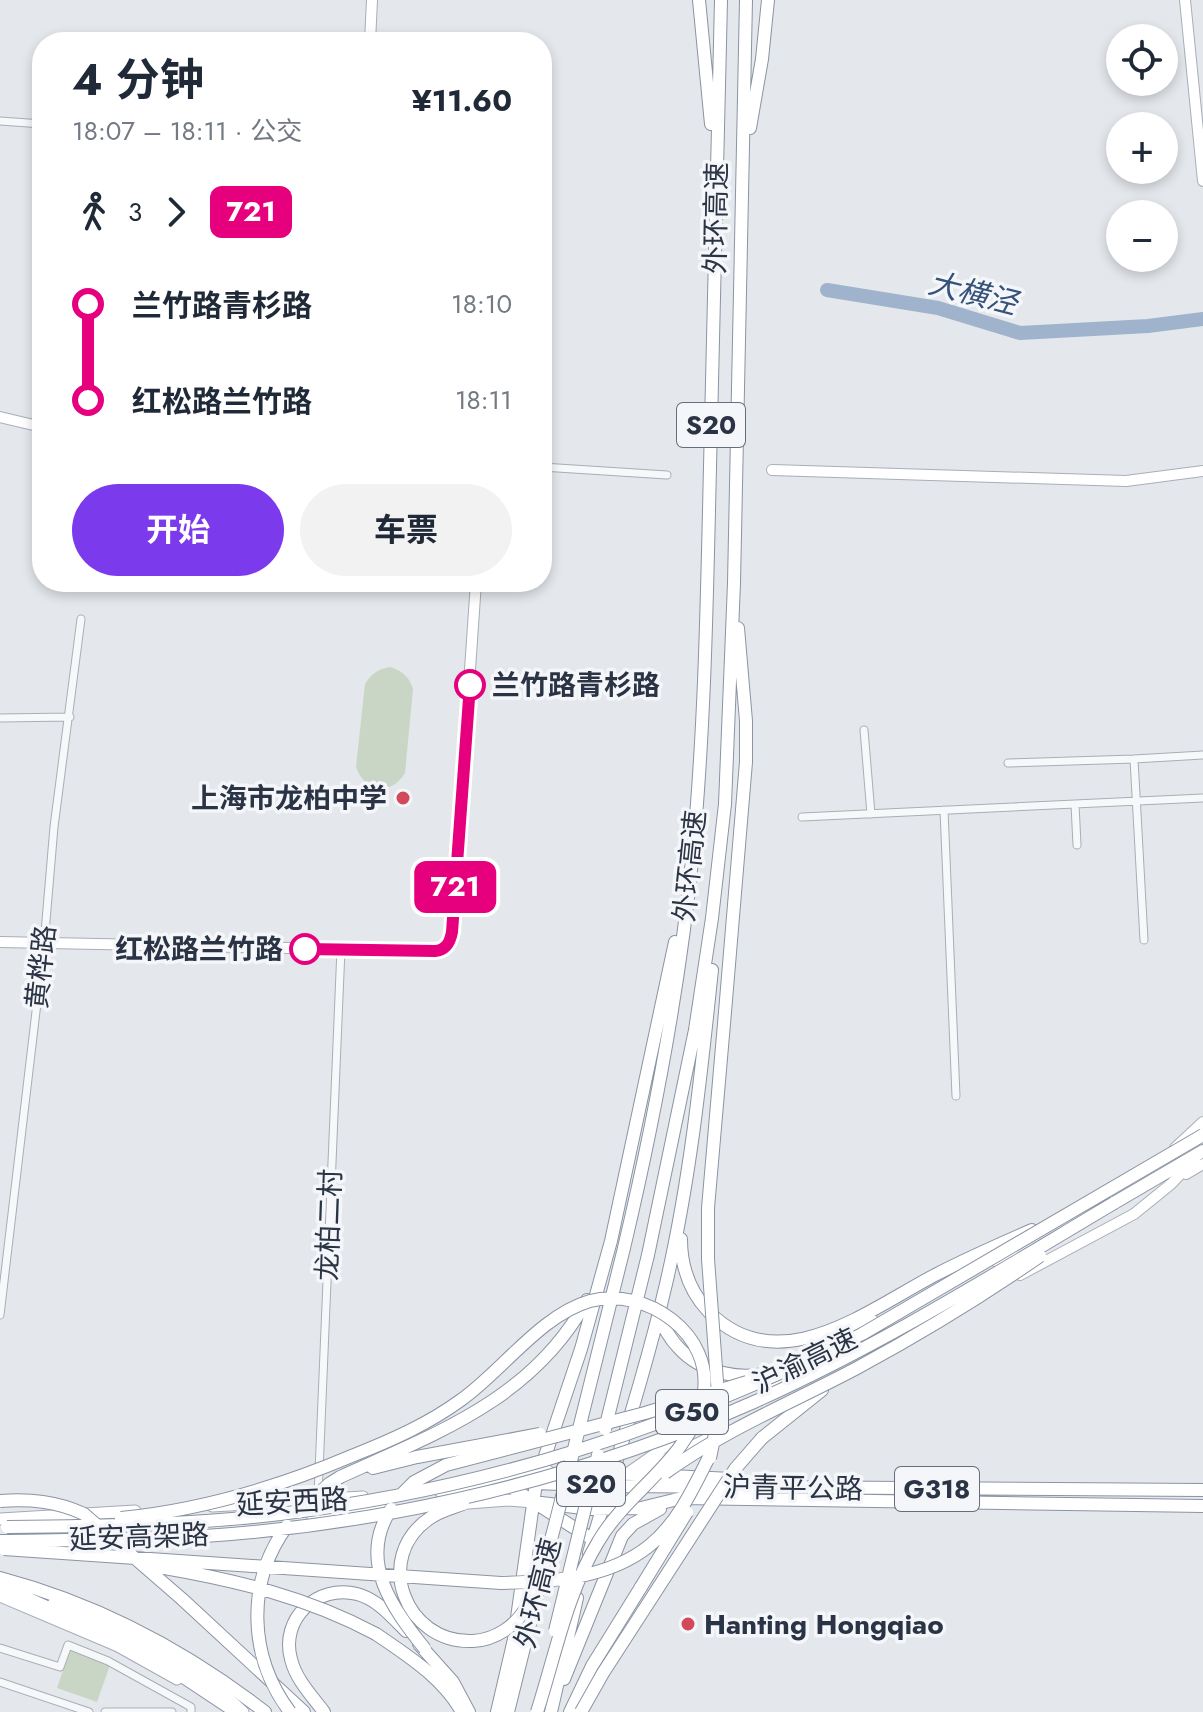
<!DOCTYPE html>
<html lang="zh">
<meta charset="utf-8">
<style>
body{margin:0;font-family:Jost,"Noto Sans SC",sans-serif;background:#f2f2f3;color:#1f2937;height:100vh;display:flex;flex-direction:column;font-size:30px;white-space:nowrap}
*{box-sizing:border-box;margin:0}
p{font-size:26px;color:#747a83}
.icon{flex:none;width:44px;height:44px;fill:none;stroke:currentColor;stroke-width:2;stroke-linecap:round;stroke-linejoin:round}
.map{position:relative;flex:1;overflow:hidden}
.drawer{position:absolute;left:32px;top:32px;width:520px;height:560px;display:flex;flex-direction:column;background:#fff;border-radius:32px;box-shadow:0 4px 12px #0003}
.drawer>*{flex:none}
.badge{padding:0 16px;border-radius:12px;font-size:28px;line-height:52px}
.controls{position:absolute;left:1106px;top:24px;display:grid;gap:16px}
.controls a{display:grid;place-items:center;width:72px;height:72px;border-radius:50%;background:#fff;box-shadow:0 4px 12px #0003;font-size:40px}
.map>.badge{position:absolute;translate:-50% -50%;box-shadow:0 0 0 4px #fff}
.legs{display:flex;align-items:center;gap:12px;height:88px;padding:0 40px;font-size:26px}
.legs p{margin-inline-start:auto}
.overview{display:flex;align-items:center;justify-content:space-between;height:136px;padding:0 40px}
h1{font-size:44px;font-weight:700;line-height:60px}
.button{display:flex;gap:16px;margin-top:auto;padding:16px 40px}
.button a{flex:1;height:92px;border-radius:48px;background:#7c3aed;color:#fff;font-size:32px;font-weight:700;line-height:92px;text-align:center}
.button a+a{background:#f2f2f3;color:#1f2937}
ul{padding:0 40px;list-style:none}
li{display:flex;align-items:center;gap:28px;height:96px;font-size:30px}
li i{display:grid;place-items:center;width:12px;height:100%;margin:0 10px;background:currentColor}
li i::after{content:'';width:20px;height:20px;margin:-10px;border:6px solid;border-radius:50%;background:#fff}
li p{margin-inline-start:auto}
li:first-child i{background:linear-gradient(#0000 50%,currentColor 0)}
li:last-child i{background:linear-gradient(currentColor 50%,#0000 0)}
.map>svg:first-child{display:block}
.garden{fill:#c9d6c5}
.lines{fill:none;stroke-linecap:round;stroke-linejoin:round}
.river{stroke:#9fb4cc;stroke-width:14}
.street-casing{stroke:#a9aeb7;stroke-width:9}
.secondary-casing{stroke:#a9aeb7;stroke-width:12}
.primary-casing{stroke:#a3abb8;stroke-width:13}
.highway-casing{stroke:#8b94a3;stroke-width:14}
.street{stroke:#f7f8fa;stroke-width:7}
.secondary{stroke:#fff;stroke-width:10}
.primary{stroke:#fff;stroke-width:11}
.highway{stroke:#fff;stroke-width:12}
.highway-bridge-casing{stroke:#8b94a3;stroke-width:14;stroke-linecap:butt}
.highway-bridge{stroke:#fff;stroke-width:12}
.line-1-casing{stroke:#fff;stroke-width:18}
.line-1{stroke:#e6007e;stroke-width:12}
.stop-1-dot{fill:#fff;stroke:#e6007e;stroke-width:4}
.poi-dot{fill:#d1495b;stroke:#f4f6f9;stroke-width:3}
.labels{text-anchor:middle;dominant-baseline:central;stroke-width:7;stroke-linejoin:round;paint-order:stroke}
.shield{fill:#f4f6f9;stroke:#676e7b;stroke-width:2}
.shield-label{font-size:26px;font-weight:bold;fill:#2b3445}
.street-label{font-size:28px;fill:#2b3445;stroke:#f4f6f9}
.stop-label{font-size:28px;font-weight:bold;fill:#2b3445;stroke:#f4f6f9;text-anchor:start}
.poi-label{font-size:28px;font-weight:bold;fill:#2b3445;stroke:#f4f6f9;text-anchor:end}
.water-label{font-size:30px;font-style:italic;fill:#34527a;stroke:#f4f6f9}
</style>
<div class="map">
<svg width="1203" height="1712" viewBox="0 0 1203 1712">
<rect width="100%" height="100%" fill="#e4e7ec"/>
<!-- garden -->
<path class="garden" d="M391,667c13,5 18,10 22,22l-8,84c-14,23 -40,20 -49,-6l9,-83c7,-11 13,-15 26,-17z
M70,1650l40,15 -13,37 -40,-14z"/>
<g class="lines">
<!-- river -->
<path class="river" d="M827,290l111,18 82,25 128,-7 55,-7"/>
<!-- street casing -->
<g class="street-casing">
<path id="street" d="M0,121l42,3
M542,467l125,8
M0,718l70,-1
M864,730l7,84
M1008,763l126,-4
M1075,804l2,41
M944,810l12,286
M802,817l401,-19
M1144,940l-10,-181 69,-4
M0,1315l44,-371 10,-117 27,-208
M318,1495l23,-546
M0,1648l60,19 8,-22 40,16 83,46v5
M0,1682l89,30
M105,1712h67"/>
</g>
<!-- secondary casing -->
<g class="secondary-casing">
<path id="secondary" d="M1185,0l18,181
M370,42l2,-42
M0,417l42,10
M772,470l354,11 77,-10
M0,942l435,9 10,-3 7,-16 24,-350
M1175,1148l28,-26
M1186,1174l17,-10
M997,1262l87,-49 20,-14
M1020,1275l114,-61 37,-30 24,-25
M763,1392l92,-49
M636,1473l79,-38
M609,1486l73,-51"/>
</g>
<!-- primary casing -->
<g class="primary-casing">
<path id="primary" d="M569,1471l43,2
M487,1483l61,-12
M440,1491l54,-4
M455,1504l53,-4 25,2
M212,1506l151,-9
M312,1515l70,-6
M0,1519l135,-8
M68,1535l43,-4
M0,1596l118,50 59,33
M53,1604c69,27 136,56 190,108"/>
</g>
<!-- highway casing -->
<g class="highway-casing">
<path id="highway" d="M699,0l12,124
M750,128l12,-69 6,-59
M725,1012l21,-250v-41l-8,-93
M1114,1203l89,-52
M681,1239c0,28 9,53 28,73 70,71 160,-3 228,-38 31,-16 63,-30 95,-44
M624,1248c31,-131 56,-263 69,-397 12,-128 14,-256 17,-384 4,-156 7,-311 11,-467
M648,1255l47,-225 17,-112 13,-114 9,-221 12,-583
M658,1315c6,12 11,23 20,32 23,26 66,36 98,23
M803,1357l68,-38
M762,1438l60,-48
M373,1468l44,-11
M612,1473l119,6
M536,1483l73,3 594,4
M329,1484l11,-7c97,-44 193,-78 247,-177
M509,1486l78,50
M533,1502l58,7 50,-1 41,-10 521,8
M589,1553c26,-89 56,-179 77,-269 24,-103 35,-209 46,-314
M0,1578c98,26 185,72 265,134
M0,1586l144,65 92,61
M182,1599l122,113
M376,1634c32,22 66,43 86,78
M419,1644l34,38 16,30
M564,1679l58,-143 11,-12 27,-15
M324,1712c-12,-16 -28,-32 -33,-53 -11,-40 26,-75 66,-65 20,5 35,23 49,37
M497,1712l17,-73 22,-156 45,-134 30,-108 64,-299
M508,1712l31,-125
M551,1712l26,-114
M570,1712l22,-46 49,-79"/>
</g>
<!-- street -->
<use href="#street" class="street"/>
<!-- secondary -->
<use href="#secondary" class="secondary"/>
<!-- primary -->
<use href="#primary" class="primary"/>
<!-- highway -->
<use href="#highway" class="highway"/>
<!-- highway-bridge casing -->
<g class="highway-bridge-casing">
<path id="highway-bridge" d="M718,1395l-10,-136v-51l17,-196
M605,1429l43,-174
M417,1457l123,-23
M710,1458l9,-44
M665,1473c59,-43 128,-71 192,-105 63,-34 124,-71 183,-112
M402,1494l12,-12 32,-17 199,-52 102,-31
M0,1501c30,-2 56,0 84,13l98,85
M463,1504c-11,4 -23,7 -33,14 -58,39 -25,126 43,123 22,-1 43,-15 54,-35 18,-33 31,-95 41,-133 19,-75 38,-150 56,-225
M391,1509c-34,52 2,100 34,140
M299,1512l30,-28
M121,1518c81,-8 158,-31 233,-63 38,-15 74,-31 107,-55 41,-29 80,-85 129,-99 55,-15 126,33 113,96 -13,63 -75,93 -105,145 -31,51 -43,114 -61,170
M287,1526c-41,56 -39,130 3,186
M7,1527c91,-1 182,-2 273,-13 208,-25 395,-86 582,-180l341,-199
M0,1541c68,-1 137,-1 205,-5 189,-13 377,-58 549,-134 126,-56 242,-129 360,-199
M4,1549l497,34c49,-1 107,-4 148,-37 29,-23 46,-61 62,-93
M159,1567c76,13 148,30 217,67
M641,1587l46,-75
M555,1631l43,-176
M581,1712l22,-39 132,-204 27,-31"/>
</g>
<!-- highway-bridge -->
<use href="#highway-bridge" class="highway-bridge"/>
</g>
<g class="lines">
<!-- line-1 casing -->
<g class="line-1-casing">
<path id="line-1" d="M305,949l130,2c11,-1 15,-8 17,-19l18,-247"/>
</g>
<!-- line-1 -->
<use href="#line-1" class="line-1"/>
</g>
<!-- markers -->
<g class="stop-1-dot">
<circle cx="470" cy="685" r="14"/>
<circle cx="305" cy="949" r="14"/>
</g>
<g class="poi-dot">
<circle cx="403" cy="798" r="8"/>
<circle cx="688" cy="1624" r="8"/>
</g>
<g class="labels">
<!-- shield labels -->
<g class="shield">
<rect x="677" y="403" width="68" height="44" rx="6"/>
<rect x="656" y="1390" width="72" height="44" rx="6"/>
<rect x="557" y="1462" width="68" height="44" rx="6"/>
<rect x="895" y="1467" width="84" height="44" rx="6"/>
</g>
<g class="shield-label">
<text x="711" y="425">S20</text>
<text x="692" y="1412">G50</text>
<text x="591" y="1484">S20</text>
<text x="937" y="1489">G318</text>
</g>
<!-- street labels -->
<g class="street-label">
<text transform="translate(716 218) rotate(-89)">外环高速</text>
<text transform="translate(690 866) rotate(-84)">外环高速</text>
<text transform="translate(41 967) rotate(-84)">黄桦路</text>
<text transform="translate(329 1225) rotate(-88)">龙柏二村</text>
<text transform="translate(805 1361) rotate(-26)">沪渝高速</text>
<text transform="translate(793 1488) rotate(1)">沪青平公路</text>
<text transform="translate(292 1502) rotate(-3)">延安西路</text>
<text transform="translate(139 1537) rotate(-2)">延安高架路</text>
<text transform="translate(538 1593) rotate(-76)">外环高速</text>
</g>
<!-- stop labels -->
<g class="stop-label">
<text x="492" y="685">兰竹路青杉路</text>
<text x="283" y="949" text-anchor="end">红松路兰竹路</text>
</g>
<!-- poi labels -->
<g class="poi-label">
<text x="387" y="798">上海市龙柏中学</text>
<text x="704" y="1624" text-anchor="start">Hanting Hongqiao</text>
</g>
<!-- water labels -->
<g class="water-label">
<text transform="translate(973 293) rotate(14)">大横泾</text>
</g>
</g>
</svg>
<div class="controls">
<a><svg class="icon" aria-label="locate" viewBox="0 0 24 24"><circle cx="12" cy="12" r="6"/><path d="M12 2v4M12 18v4M2 12h4M18 12h4"/></svg></a>
<a>+</a>
<a>−</a>
</div>
<b class="badge" style="left:455px;top:887px;background:#e6007e;color:#fff">721</b>
<section class="drawer">
<div class="overview"><div><h1>4 分钟</h1><p>18:07 – 18:11 · 公交</p></div><b>¥11.60</b></div>
<div class="legs"><svg class="icon" aria-label="walk" viewBox="0 0 24 24"><circle cx="13" cy="4" r="2"/><path d="M13 8l-2 6 4 7M11 14l-3 7M7 12l3-4h3l4 4"/></svg>3<svg class="icon" aria-label="forward" viewBox="0 0 24 24"><path d="M9 5l7 7-7 7"/></svg><b class="badge" style="background:#e6007e;color:#fff">721</b></div>
<ul>
<li><i style="color:#e6007e"></i><b>兰竹路青杉路</b><p>18:10</p></li>
<li><i style="color:#e6007e"></i><b>红松路兰竹路</b><p>18:11</p></li>
</ul>
<div class="button"><a>开始</a><a>车票</a></div>
</section>
</div>
